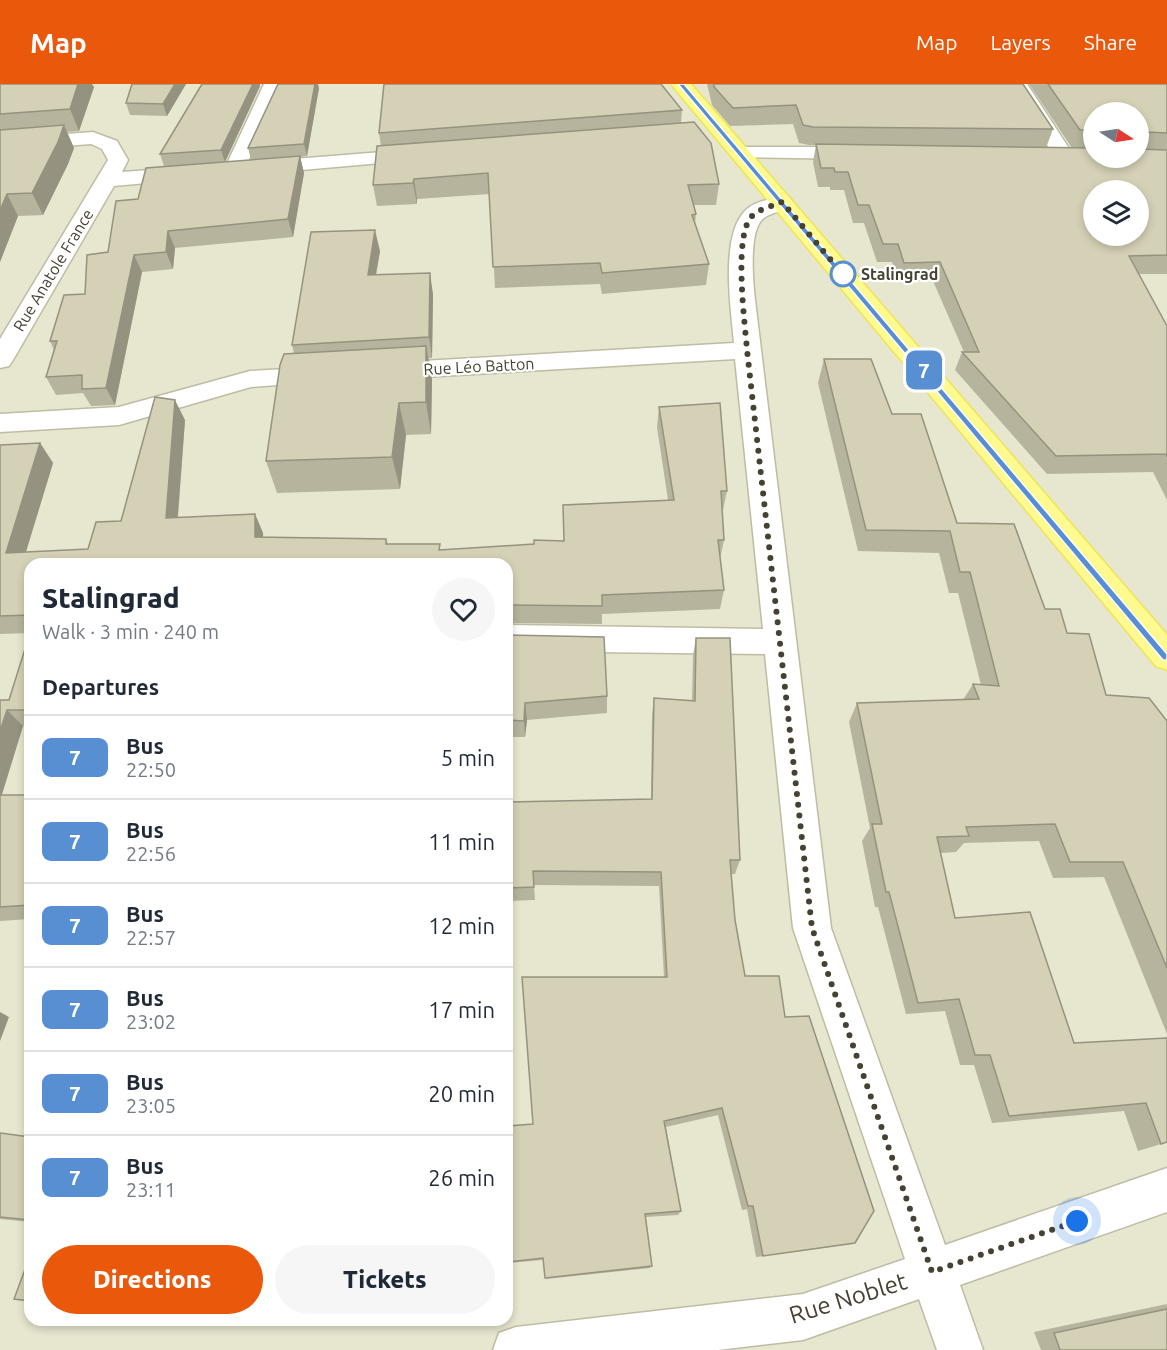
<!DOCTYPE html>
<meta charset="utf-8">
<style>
body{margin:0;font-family:Ubuntu,sans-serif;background:#f6f6f7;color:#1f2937;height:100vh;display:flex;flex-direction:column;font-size:22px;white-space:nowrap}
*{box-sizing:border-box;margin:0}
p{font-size:20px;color:#747a83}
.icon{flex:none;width:33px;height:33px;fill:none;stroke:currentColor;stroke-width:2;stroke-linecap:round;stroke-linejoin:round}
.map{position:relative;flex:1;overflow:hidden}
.details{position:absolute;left:24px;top:474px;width:489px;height:768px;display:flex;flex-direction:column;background:#fff;border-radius:18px;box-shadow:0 3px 9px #0003}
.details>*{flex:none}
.badge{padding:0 12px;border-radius:9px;font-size:21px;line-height:39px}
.needle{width:39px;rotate:102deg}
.buttons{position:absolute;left:1083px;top:18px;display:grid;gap:12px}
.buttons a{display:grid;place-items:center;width:66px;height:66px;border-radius:50%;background:#fff;box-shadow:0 3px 9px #0003;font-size:30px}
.you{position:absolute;width:30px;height:30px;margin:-15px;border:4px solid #fff;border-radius:50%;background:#1a73e8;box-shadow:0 0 0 9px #1a73e833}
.map>.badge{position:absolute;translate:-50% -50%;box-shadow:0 0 0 3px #fff}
h2{padding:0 18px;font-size:22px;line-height:54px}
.round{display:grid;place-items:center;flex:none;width:63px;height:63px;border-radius:32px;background:#f6f6f7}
.headline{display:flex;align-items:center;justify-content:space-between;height:102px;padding:0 18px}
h1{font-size:28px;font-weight:800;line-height:45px}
.cta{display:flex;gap:12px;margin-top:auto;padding:12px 18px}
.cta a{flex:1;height:69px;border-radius:36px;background:#ea580c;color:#fff;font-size:24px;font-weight:800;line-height:69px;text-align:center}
.cta a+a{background:#f6f6f7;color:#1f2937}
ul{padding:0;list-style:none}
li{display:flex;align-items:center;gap:18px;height:84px;padding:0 18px;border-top:2px solid #e0e1e3}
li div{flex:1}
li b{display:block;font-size:22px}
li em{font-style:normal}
li .badge{min-width:66px;font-weight:700;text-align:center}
header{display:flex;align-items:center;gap:36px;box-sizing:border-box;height:84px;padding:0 30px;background:#ea580c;color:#fff}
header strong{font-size:28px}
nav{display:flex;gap:33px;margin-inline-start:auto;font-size:21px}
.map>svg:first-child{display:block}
.residential{fill:#e7e6cf;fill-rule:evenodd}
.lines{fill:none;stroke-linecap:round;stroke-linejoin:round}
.minor-casing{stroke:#bfbca4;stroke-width:3}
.major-casing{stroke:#eee554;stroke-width:3}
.minor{fill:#fff;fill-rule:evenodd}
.major{fill:#fffa8f;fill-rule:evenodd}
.wall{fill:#b7b49d;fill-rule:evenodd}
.shaded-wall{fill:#95927f}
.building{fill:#d5d1b6;stroke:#95927f;stroke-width:1.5;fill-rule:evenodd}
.line{fill:#588fd2;stroke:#fff;stroke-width:1.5}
.walk{stroke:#454232;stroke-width:6;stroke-dasharray:0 10.8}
.stop-dot{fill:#fff;stroke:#588fd2;stroke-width:3}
.labels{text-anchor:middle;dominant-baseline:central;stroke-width:4.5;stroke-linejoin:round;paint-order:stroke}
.far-street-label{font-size:16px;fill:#454232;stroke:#fff}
.far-stop-label{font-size:16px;font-weight:bold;fill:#454232;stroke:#fff;text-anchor:start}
.near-street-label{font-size:24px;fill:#454232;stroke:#fff}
</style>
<header>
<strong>Map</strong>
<nav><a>Map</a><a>Layers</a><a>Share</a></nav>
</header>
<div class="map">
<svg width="1167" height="1266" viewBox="0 0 1167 1266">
<rect width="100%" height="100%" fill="#f3f2e2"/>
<!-- residential -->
<path class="residential" d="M0,0h1167v1266h-1167zM1094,28h44v46h-44zM1094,106h44v46h-44zM30,480h477v756h-477z"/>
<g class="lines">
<!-- minor casing -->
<g class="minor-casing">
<path id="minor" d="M264,0h20l-40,86 -3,4 -7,2 -7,-2 -3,-4z
M1007,0h20l47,72 -3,4 -7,2 -7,-2z
M93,48l24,9 11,19 -6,12 68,-5 7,2 4,4 -4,4 -7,2 -76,7 -101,174 -4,6 -9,2v-29l108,-179 -6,-11 -11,-5 -91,7v-12z
M740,63h118l7,2 3,4 -3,4 -7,2 -125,-2 -3,-4 3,-4z
M420,65l7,2 3,4 -3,4 -171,15 -7,-2 -3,-4 3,-4 7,-2z
M782,112l8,2 3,5c-6,9 -20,8 -29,15 -16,11 -11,64 -9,82l76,628 114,317 222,-77v44l-207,73 23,65h-46l-18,-51 -116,41 -85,10h-225l6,-17 17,-6 287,-33 102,-35 -112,-331 -28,-274 -258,-3v-26l256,4 -28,-270 -348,20 -9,-2 -4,-6 4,-6 9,-2 347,-20c-3,-34 -14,-104 10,-131 8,-10 26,-13 38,-16z
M323,283l9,2 4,6 -4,6 -81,6 -132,38 -119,7v-18l119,-7 131,-36z"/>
</g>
<!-- major casing -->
<g class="major-casing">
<path id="major" d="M671,0h20l476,551v35l-11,-4z"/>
</g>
<!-- minor -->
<use href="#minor" class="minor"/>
<!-- major -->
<use href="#major" class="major"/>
</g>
<!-- wall -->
<path class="wall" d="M0,0l94,3 -15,44 -12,1 7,16 -6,16 -25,51 -25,1 -18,46z
M132,0h54l-19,32 -37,-1 -4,-12z
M707,0h316l30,45 -7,19h26l-43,-64h138v190h-28l28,52v174l-14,-28 -106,2 -92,-104 7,-18h2l-31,-71h-35l-6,-19h-15l-13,-39h-11l-9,-33h-14v-3h-12l-5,-25 3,-17h-7l-10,-2 -6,-19 -63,2 -18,-21zM1094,28h44v46h-44z
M260,2l-35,76 26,-2 -3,-12 71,-60 -12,68 -7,1 4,16 -11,64 -118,11 -2,21 -31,3 -27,133 -24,1 -8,-13 -27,2 -10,-18 8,-27 -4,-9 35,-47 53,-95 26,-33 -4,-12z
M682,26l-1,13 38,61 -3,21h-22l2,9 -1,10 14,40 -3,21 -104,9 -2,-10 -105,4 -5,-94 -73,5v5l-40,2 -4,-21 8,-39 -2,-13z
M380,167l-4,24 57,19 -1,64h-3l3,21 -1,55 -25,1 -6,54 -123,4 -11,-32 28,-108 -2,-8z
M824,275l68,55 65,109 88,86 22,24 39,62 61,26v313l-63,-157 -51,1 -14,-37 -75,2 -8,9 -16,1 15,65 119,125 93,-5 -6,106 -23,7 -14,-40 -132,12 -18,-58h-14l-15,-54 -39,3 -28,-107h-3l-13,-66 8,-13 -21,-106 8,-19 106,-3 10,-16 8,1 -23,-92h-9l-10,-40 -81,-2 -40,-168z
M659,323l68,84 -4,19h-1l2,30 -4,19 4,31 -4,19 -118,5v10l-95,-1v-59h-477v163l-7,-1 -21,69h28v124l-30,2v-221h9l21,-67 -30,1v-189l40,-2 13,20 -27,89 62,-3 33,-28 64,-101 -7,98 77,-4 8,19v4l123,2 2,5 53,6 93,-6 30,-3 104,-41 -11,-73z
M507,551l100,61v17l-80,7 -2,17h-18z
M696,554l44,222 -5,14h-4l4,46 10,56 40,41 70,226 -11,2 -88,12 -9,-48 -5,1 -24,-95 -52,12 15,84 -3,4 -32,2 6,49 -2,2 -104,11 -1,-1 -2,-18 -36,3v-137l26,-2 131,-147 -5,-91 -125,-1 1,15 -28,1v-99l144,-3 1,-84 2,-17 38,2 1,-45z
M0,1049l30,4v85l-30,-3z
M1167,1220v46h-126l-7,-18z"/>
<!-- shaded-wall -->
<path class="shaded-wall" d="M78,0h14l2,3 -15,44 -9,-22z
M175,0h11l-19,32 -4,-12z
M253,0h7v2l-35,76 -4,-12z
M315,0h3l1,4 -12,68 -3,-12z
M64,41l10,23 -6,16 -25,51 -11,-22z
M300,72l4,17 -11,64 -5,-18z
M414,95l3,20v5l-4,-21z
M7,110l11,22 -18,46v-52z
M375,146l5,21 -8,46 -4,-22z
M168,147l7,17 -2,21 -7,-17z
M134,171l8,17 -27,133 -9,-17z
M430,189l3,21 -1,64 -3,-21z
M426,262l6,33 -1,55 -5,-32z
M175,316l10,20 -9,118 -10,-20z
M399,319l7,32 -6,54 -8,-32z
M40,359l13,20 -33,108 -14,-18z
M255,430l8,19 1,23 -9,-19z
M525,619l2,17 -2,17 -1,-16z
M7,626l16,16 -23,74v-69z
M0,928l9,5 -9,24z"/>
<!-- building -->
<path class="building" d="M0,0h78l-8,25 -70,5z
M132,0h43l-12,20 -37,-1z
M202,0h51l-32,66 -61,4z
M278,0h37l-11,60 -56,4z
M384,0h277l21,26 -303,23z
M714,0h309l30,45 -240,-2 -10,-2 -7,-20 -63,3 -19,-21z
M1048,0h119v49l-20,-1 -2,5h-7v-25h-44v18h-14z
M694,38l17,21 8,41 -31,1 8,29 -4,1 17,49 -107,9 -2,-10 -107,4 -5,-94 -74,6 -1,4 -40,2 4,-39z
M64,41l-6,17 -26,51 -25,1 -7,16v-80z
M816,60l278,4v10h44v-9l29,1v105l-38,1 38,70v131l-1,-3 -110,2 -94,-104h17l-39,-90 -36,1 -6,-19h-15l-14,-39h-11l-10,-33h-13l-1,-4h-13zM1094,106h44v46h-44z
M300,72l-12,63 -120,12 -2,21 -32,3 -28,133 -24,1v-14l-36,2 11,-36h-7l14,-46 21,-1 2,-39 21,-3 8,-51 22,-2 8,-31z
M375,146l-7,45 62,-2 -1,64 -137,8 19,-113z
M426,262v56l-27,1 -7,54 -126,4 14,-96 4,-11z
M824,275h47l21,55h29l36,109 57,1 31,85h15l7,24 22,1 17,61 43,3 18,23v247l-44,-106h-53l-15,-38 -89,3 3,9 -32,1 18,81 75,-6 44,131 93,-5v104l-6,2 -15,-41 -137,13 -19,-61h-15l-16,-56 -41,4 -29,-111h-3l-14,-68h10l-25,-121 122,-4 -6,-15 26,2 -29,-114h-10l-10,-41 -84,-1z
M155,313l20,3 -9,118 89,-4v23l131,2v5h54l-1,6 95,-6v-4l30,1 -1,-36 111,-5 -15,-93 61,-4 7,88h-6l3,49h-6l6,50 -122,5v11l-95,-1v-41h-477v51l-30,1v-171l40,-2 -34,110 82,-4 8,-27 25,-1z
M30,549v77h-23l-7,21v-31h9z
M507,551l97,2 3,59 -82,7 -1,18 -17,-1z
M696,554h34l10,222h-10l5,60 10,56h34l6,41 24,-1 65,195 -19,32 -92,13 -10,-50h-5l-26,-98 -58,13 17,90 -36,3 7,52 -107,12 -2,-20 -36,4v-136l26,-2 -11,-147h145l-6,-105 -128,-1 1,16 -27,1v-86l145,-3 2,-101 41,3z
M0,711h30v110l-30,2z
M0,1049l30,4v83l-30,-3z
M30,1172v45l-16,-2z
M1167,1225v41h-107l-6,-17z"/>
<!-- line -->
<path class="line" d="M678,0h6l483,570v6h-4z"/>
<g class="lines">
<!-- walk -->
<path class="walk" d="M843,190l4,5 -65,-77c-9,4 -23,7 -30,14 -19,19 -7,107 -5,134l65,578 120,344 145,-51"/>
</g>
<!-- markers -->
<circle class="stop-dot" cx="843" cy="190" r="12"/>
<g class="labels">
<!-- far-street labels -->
<g class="far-street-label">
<text transform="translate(53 186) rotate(-59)">Rue Anatole France</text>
<text transform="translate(479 282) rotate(-3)">Rue Léo Batton</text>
</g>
<!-- far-stop labels -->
<g class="far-stop-label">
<text x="861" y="190">Stalingrad</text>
</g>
<!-- near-street labels -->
<g class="near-street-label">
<text transform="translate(848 1214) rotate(-17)">Rue Noblet</text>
</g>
</g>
</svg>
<div class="buttons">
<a><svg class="needle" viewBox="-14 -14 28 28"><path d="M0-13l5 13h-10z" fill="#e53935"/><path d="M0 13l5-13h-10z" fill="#747a83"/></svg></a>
<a><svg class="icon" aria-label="layers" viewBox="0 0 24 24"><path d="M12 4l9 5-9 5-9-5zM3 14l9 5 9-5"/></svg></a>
</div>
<div class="you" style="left:1077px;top:1137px"></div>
<b class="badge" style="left:924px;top:286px;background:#588fd2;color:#fff">7</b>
<section class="details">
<div class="headline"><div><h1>Stalingrad</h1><p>Walk · 3 min · 240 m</p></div><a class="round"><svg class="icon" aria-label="heart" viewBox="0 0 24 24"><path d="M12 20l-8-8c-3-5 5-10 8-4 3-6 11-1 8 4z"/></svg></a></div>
<h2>Departures</h2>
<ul>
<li><span class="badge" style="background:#588fd2;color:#fff">7</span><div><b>Bus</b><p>22:50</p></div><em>5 min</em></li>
<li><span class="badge" style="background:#588fd2;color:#fff">7</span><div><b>Bus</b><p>22:56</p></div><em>11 min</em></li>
<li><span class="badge" style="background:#588fd2;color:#fff">7</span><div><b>Bus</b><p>22:57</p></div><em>12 min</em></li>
<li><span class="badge" style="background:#588fd2;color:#fff">7</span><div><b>Bus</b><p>23:02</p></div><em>17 min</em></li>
<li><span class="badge" style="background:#588fd2;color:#fff">7</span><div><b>Bus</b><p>23:05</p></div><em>20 min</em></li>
<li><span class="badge" style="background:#588fd2;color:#fff">7</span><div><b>Bus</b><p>23:11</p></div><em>26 min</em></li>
</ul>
<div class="cta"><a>Directions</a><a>Tickets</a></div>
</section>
</div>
